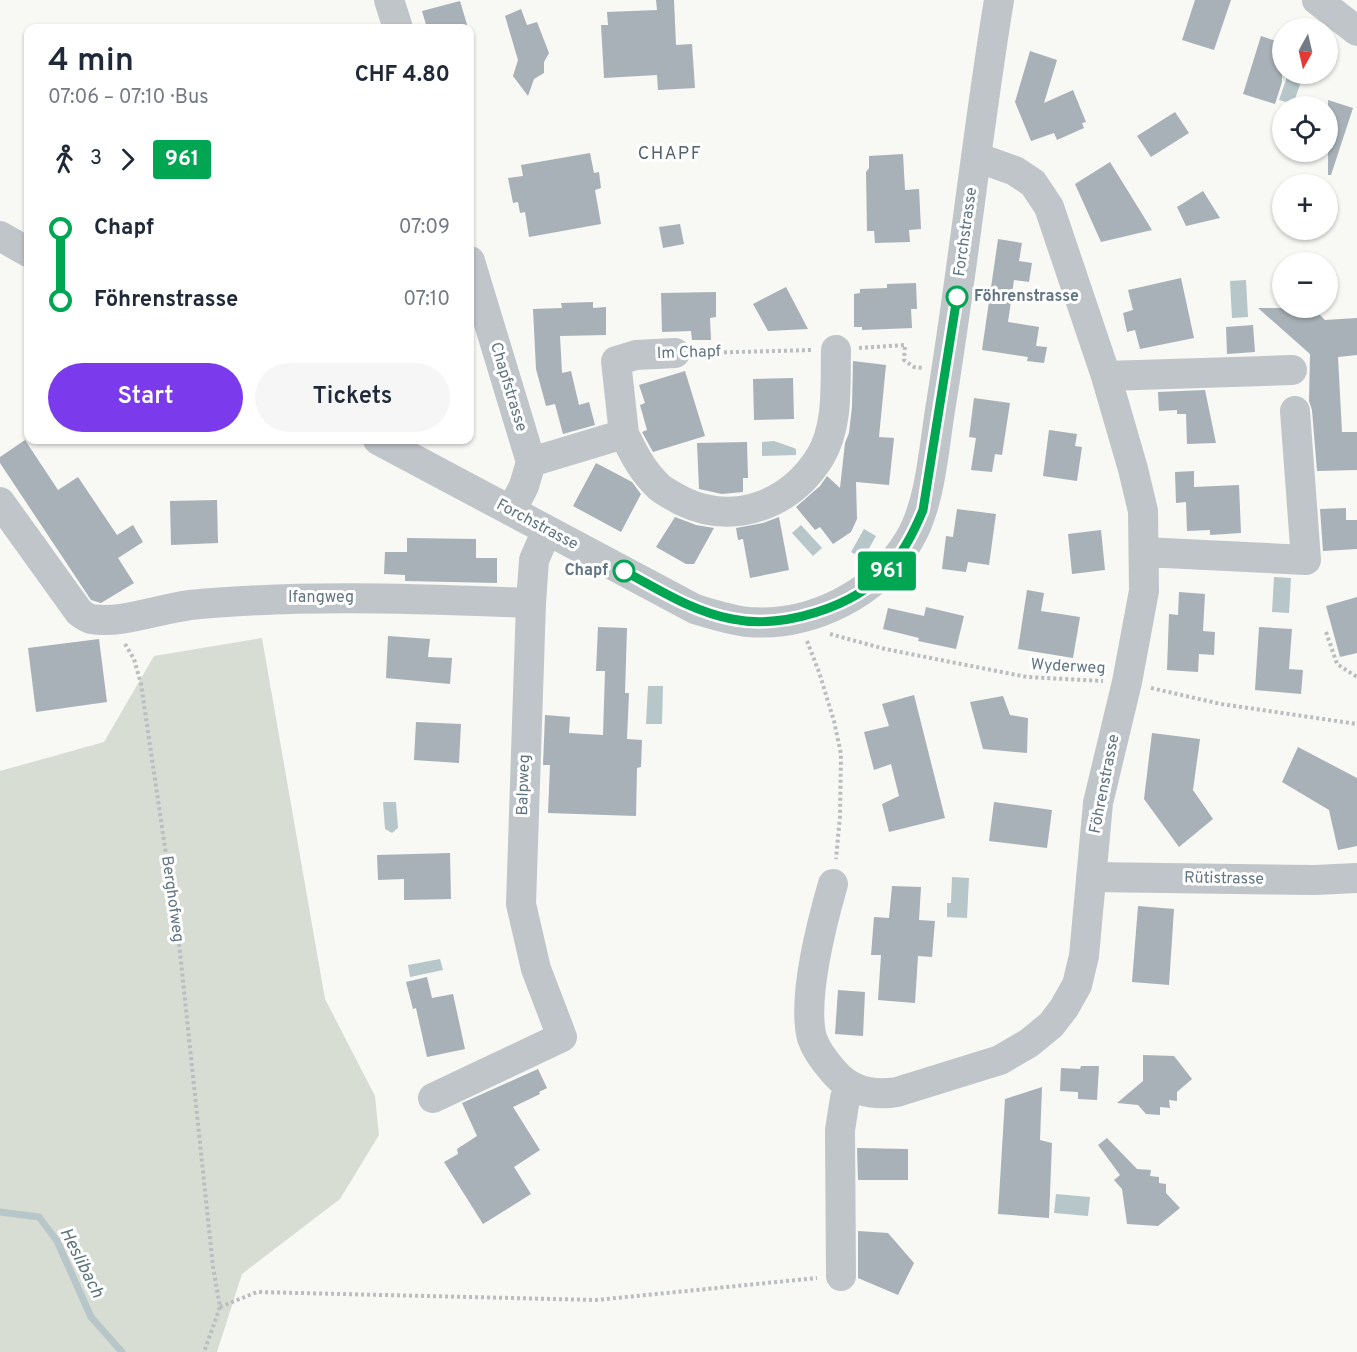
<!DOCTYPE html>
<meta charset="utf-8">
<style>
body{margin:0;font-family:Overpass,sans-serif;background:#f6f6f7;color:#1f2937;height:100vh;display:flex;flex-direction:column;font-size:22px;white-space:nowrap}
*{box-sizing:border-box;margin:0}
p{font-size:20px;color:#747a83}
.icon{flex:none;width:33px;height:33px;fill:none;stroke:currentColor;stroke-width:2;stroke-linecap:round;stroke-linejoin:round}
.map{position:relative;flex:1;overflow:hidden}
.details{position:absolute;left:24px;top:24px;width:450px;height:420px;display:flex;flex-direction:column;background:#fff;border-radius:12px;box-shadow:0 2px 4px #0004}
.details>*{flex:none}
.badge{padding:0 12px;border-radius:4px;font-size:21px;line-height:39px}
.needle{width:39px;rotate:188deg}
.tools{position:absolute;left:1272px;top:18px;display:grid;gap:12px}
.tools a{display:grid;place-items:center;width:66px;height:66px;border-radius:50%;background:#fff;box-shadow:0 2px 4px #0004;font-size:30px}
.map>.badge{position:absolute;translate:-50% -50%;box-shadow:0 0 0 3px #fff}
.legs{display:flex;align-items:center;gap:9px;height:66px;padding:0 24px;font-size:20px}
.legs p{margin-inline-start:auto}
.headline{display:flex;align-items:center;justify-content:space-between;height:102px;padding:0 24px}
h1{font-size:33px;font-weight:600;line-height:45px}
.button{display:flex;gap:12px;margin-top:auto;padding:12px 24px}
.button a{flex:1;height:69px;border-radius:36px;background:#7c3aed;color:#fff;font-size:24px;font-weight:600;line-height:69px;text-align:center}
.button a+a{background:#f6f6f7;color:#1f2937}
ul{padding:0 24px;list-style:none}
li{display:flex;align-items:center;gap:21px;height:72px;font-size:22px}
li i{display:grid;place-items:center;width:9px;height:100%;margin:0 8px;background:currentColor}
li i::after{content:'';width:15px;height:15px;margin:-8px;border:4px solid;border-radius:50%;background:#fff}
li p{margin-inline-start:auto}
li:first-child i{background:linear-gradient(#0000 50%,currentColor 0)}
li:last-child i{background:linear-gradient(currentColor 50%,#0000 0)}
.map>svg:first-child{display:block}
.green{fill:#d8ddd4}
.water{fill:#b7c6c9}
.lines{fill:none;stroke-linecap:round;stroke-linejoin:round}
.stream{stroke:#b7c6c9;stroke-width:7}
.building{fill:#a7b1b7}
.path{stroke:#babec1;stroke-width:4;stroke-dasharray:3 3;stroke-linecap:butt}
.minor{stroke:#c0c5c9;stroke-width:30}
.line-1-casing{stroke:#fff;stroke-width:14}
.line-1{stroke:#00a651;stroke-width:9}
.stop-1-dot{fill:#fff;stroke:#00a651;stroke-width:3}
.labels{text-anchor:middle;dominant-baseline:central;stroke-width:6;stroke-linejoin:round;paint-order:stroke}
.street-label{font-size:16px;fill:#617582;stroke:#fff}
.stop-label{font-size:16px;font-weight:bold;fill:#617582;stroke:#fff;text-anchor:start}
.neighbourhood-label{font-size:18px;letter-spacing:1.5px;fill:#54636c;stroke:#fff}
.water-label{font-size:18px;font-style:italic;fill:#5c767c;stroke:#fff}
</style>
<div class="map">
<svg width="1357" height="1352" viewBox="0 0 1357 1352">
<rect width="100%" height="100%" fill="#f8f8f5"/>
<!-- green -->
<path class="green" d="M262,638l63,361 50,97 4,39 -39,64 -98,75 -25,78h-217v-581l104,-29 50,-86z"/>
<!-- water -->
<path class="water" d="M1288,74h16l-11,30 -14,-4z
M1246,280l2,37 -16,1 -2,-37z
M774,441l20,7 2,1v6l-34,1v-14z
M801,525l21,23 -9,8 -21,-23z
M864,529l12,7 -13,23 -12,-7z
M1274,577l17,1 -2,35 -17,-1z
M648,686h15l-1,38h-16z
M383,802h13l2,26 -6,5 -7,-4z
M952,877l17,1 -2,40 -20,-1v-14h4z
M440,959l3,11 -33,7 -2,-12z
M1056,1194l34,3 -2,19 -34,-3z"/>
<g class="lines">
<!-- stream -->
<path class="stream" d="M0,1212l39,5 18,24 34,76 31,35"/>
</g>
<!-- building -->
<path class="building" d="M656,0h18l2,45 16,-1 3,44 -37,2 -1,-15 -53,3 -3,-53h7l-1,-13 50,-2z
M1195,0h36l-17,50 -32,-10z
M460,1l8,27h-41l-5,-17z
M521,9l6,16 10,-3 12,31 -5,9v11l-10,6 -6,17 -15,-20 5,-16 -13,-44z
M1261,36l21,7v39l-7,22 -32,-10z
M1030,51l27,9 -13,43 29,-13 13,32 -4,1 2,5 -27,12 -3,-7 -23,8 -16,-39z
M1328,100l25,8 -22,67h-3z
M1175,112l14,21 -38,24 -14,-21z
M590,153l4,20 5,-1 2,16 -6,2 6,34 -72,13 -4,-25 -5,1 -2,-11 -5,1 -5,-25 15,-2 -2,-11z
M903,154l2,36 14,-1 2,40 -12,1 1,12 -35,1 -1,-12h-7l-1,-59 3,-4v-12z
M1110,162l42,68 -51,12 -26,-58z
M1203,191l17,27 -34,8 -9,-19z
M680,224l4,20 -21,4 -4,-21z
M998,239l24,4 -3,18 13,2 -3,19 -15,-2 -6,42 31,5 -3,19 11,1 -3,16 -17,-2 1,-4 -46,-7z
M1181,278l13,60 -54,11 -5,-19 -8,2 -4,-19 10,-3 -5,-20z
M916,283l1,26h-6l1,19 -50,2v-3h-8v-33l6,-1v-4l27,-1v-4z
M786,287l22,42 -40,2 -15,-27z
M716,292v25l-6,1 1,22h-19l-1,-9 -29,1 -1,-39z
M593,302v6l13,-1v28l-46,1 2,37 9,-2 8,34 10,-3 6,23 -32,9 -8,-30 -9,2 -10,-37 -3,-60 29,-1 -1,-5z
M1258,308h55l12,12 32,-2v37l-19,2 4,75h15v38l-40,1 -5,-61 -3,-9 1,-47z
M1253,325l2,27 -28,2 -1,-27z
M853,361l33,4 -7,72 15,1 -5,47 -33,-3 1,37 -6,13 -18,12 -13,-17 -5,3 -19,-23 24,-21 7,-10 13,12 5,-45 4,-10 3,-26z
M685,371l20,65 -52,16 -11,-20 5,-2 -7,-25 5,-2 -6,-18z
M793,378l1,41 -40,1 -1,-41z
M1205,390l11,53 -29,1 -1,-30h-9v-4l-18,1 -1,-19z
M974,398l36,5 -8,52 -7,-1 -3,18 -21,-2 5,-32 -7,-1z
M1049,430l28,4 -2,12 7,1 -5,34 -34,-5z
M25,440l33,50 20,-13 39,58 16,-10 10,17 -25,16 16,25 -33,20 -10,-3 -91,-137v-6z
M747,442l1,36h-5v14l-21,2 -23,-5 -2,-46z
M596,463l36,19 9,12 -20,38 -48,-26z
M1194,471v16l45,-2 2,48 -31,2v-5l-23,1 -1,-29 -10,1 -1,-31z
M217,500l1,43 -47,2 -1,-44z
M1346,508v12h11v29l-34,2 -3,-42z
M957,509l39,5 -7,51 -21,-3 -2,10 -24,-3 4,-33 7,1z
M675,517l21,8 18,3 -20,36h-8l-30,-17z
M779,517l10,53 -39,8 -7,-39 -5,1 -2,-12 27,-5z
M1101,530l4,40 -33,4 -4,-40z
M407,538l69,1v19h21v25l-92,-2v-6l-21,-1 1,-22h22z
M1027,590l17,3 -3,18 39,6 -7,41 -55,-9z
M1179,592l26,2 -2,37 12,1 -1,23 -15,-1 -1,18 -31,-2 2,-56 9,1z
M1357,597v56l-17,4 -14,-51z
M926,607l38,9 -8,33 -38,-8 1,-3 -36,-9 5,-21 36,8z
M598,627l29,1 -2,65h4l-2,46 15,1 -1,27 -4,1 -1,48 -88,-3 2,-48h-7l2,-50 25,2 -1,16 34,2 2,-64h-9z
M1259,627l33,2 -3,40 14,1 -2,24 -46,-4z
M388,636l42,3 -2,18 24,1 -2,26 -64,-6z
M99,639l8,63 -71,10 -8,-64z
M914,695l31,123 -56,14 -7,-28 17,-8 -8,-32 -17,6 -10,-38 25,-6 -7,-22z
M1003,696l7,19 18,3 -1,35 -44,-4 -13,-47z
M416,722l45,2 -2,39 -45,-3z
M1152,733l48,6 -7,51 20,29 -34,28 -35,-48z
M1298,747l59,31v68l-19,4 -9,-40 -47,-28z
M994,802l58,8 -5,38 -58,-7z
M450,853l1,46 -47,1v-21l-26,1 -1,-25z
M892,886l29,1 -2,33 16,1 -3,36 -14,-1 -3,47 -37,-3 3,-45h-10l3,-38 15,1z
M1138,906l36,3 -5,76 -37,-3z
M427,977l5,21 21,-4 12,55 -38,8 -11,-49 -3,1 -7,-27z
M838,990l27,2 -2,44 -28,-2z
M1143,1055l31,1 18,23 -15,13v9l-8,-1 1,8 -10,-1v8l-14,-1 -8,-9 -21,-2 26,-22z
M1081,1066h18l-2,34 -19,-1v-7l-18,-1 1,-23 19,1z
M538,1069l9,19 -8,4 1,2 -27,13 27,43 -26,17 17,27 -48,30 -39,-62 14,-8 -1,-5 20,-13 -15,-33z
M1042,1087l-2,53 12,3 -3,75 -51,-4 7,-115z
M1107,1138l30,31 14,1 -1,6 9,1v6l7,1v9l14,15 -22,18 -31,-2 -5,-35 -8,-9 6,-5 -22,-30z
M857,1148l51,1v31h-50z
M858,1231l30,2 26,30 -16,32 -40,-17z"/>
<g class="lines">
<!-- path -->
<path class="path" d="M859,348l46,-3 -1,15 10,7 9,1
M700,353l112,-3
M1326,632l11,32 20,13
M830,634l55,15 142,28 76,4
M807,641l12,31 15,49 7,33 -1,62 -4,43
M125,644l9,15 7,25 38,259 34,324 7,40 -16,45
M1151,688l70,16 136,20
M220,1307l37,-15 339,8 221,-22"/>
<!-- minor -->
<path class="minor" d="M389,0l9,28
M1317,0l40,31
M0,236l28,16
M470,261l61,201 -7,24 -13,25
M1106,376l186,-6
M624,434l-8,-73 20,-6 39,-2
M378,440l317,169c17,5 35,11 53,13 63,5 129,-28 161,-82 22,-36 25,-95 32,-136 22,-134 36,-270 58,-404
M531,462l93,-28c10,20 18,37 35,53 6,5 16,10 23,14 52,25 108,4 138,-44 19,-31 15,-73 16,-107
M0,502l79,110c4,3 8,6 12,7 30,5 68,-10 99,-14 113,-11 227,-6 341,-2
M1144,552l162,8 -11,-149
M1091,877l224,3 42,-2
M833,884c-11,38 -31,116 -21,154 4,12 14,25 22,34 16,19 39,24 63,20l103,-32 29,-17 22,-18 13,-17 13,-23 7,-29 14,-153 29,-121 17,-91 -1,-80 -10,-42 -27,-93 -57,-169 -16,-24 -18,-12 -39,-14
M433,1098l129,-61 -26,-68 -15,-65 10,-301 3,-43 13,-30
M841,1276l-1,-146 5,-32 7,-11"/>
</g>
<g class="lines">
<!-- line-1 casing -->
<g class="line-1-casing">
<path id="line-1" d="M624,571c34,18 69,41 108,48 50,10 122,-11 156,-50 16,-17 26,-37 35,-59l34,-213"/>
</g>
<!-- line-1 -->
<use href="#line-1" class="line-1"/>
</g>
<!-- markers -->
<g class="stop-1-dot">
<circle cx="957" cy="297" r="10"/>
<circle cx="624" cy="571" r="10"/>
</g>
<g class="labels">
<!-- street labels -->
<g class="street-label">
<text transform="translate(966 232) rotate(-82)">Forchstrasse</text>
<text transform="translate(689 353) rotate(-2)">Im Chapf</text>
<text transform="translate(508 387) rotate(73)">Chapfstrasse</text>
<text transform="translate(537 525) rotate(28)">Forchstrasse</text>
<text x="321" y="598">Ifangweg</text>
<text transform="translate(1068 667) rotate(3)">Wyderweg</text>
<text transform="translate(1105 784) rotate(-79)">Föhrenstrasse</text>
<text transform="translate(524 785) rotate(-88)">Balpweg</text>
<text transform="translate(1224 879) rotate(1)">Rütistrasse</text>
<text transform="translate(172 899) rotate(82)">Berghofweg</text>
</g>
<!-- stop labels -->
<g class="stop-label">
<text x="974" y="297">Föhrenstrasse</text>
<text x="608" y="571" text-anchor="end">Chapf</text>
</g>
<!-- neighbourhood labels -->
<g class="neighbourhood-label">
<text x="670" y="154">CHAPF</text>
</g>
<!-- water labels -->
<g class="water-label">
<text transform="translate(81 1263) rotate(63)">Heslibach</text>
</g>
</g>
</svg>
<div class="tools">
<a><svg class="needle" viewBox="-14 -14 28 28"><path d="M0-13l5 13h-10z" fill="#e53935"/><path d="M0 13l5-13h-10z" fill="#747a83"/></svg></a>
<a><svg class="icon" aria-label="locate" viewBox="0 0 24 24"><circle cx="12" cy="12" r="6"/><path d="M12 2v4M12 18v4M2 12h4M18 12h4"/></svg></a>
<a>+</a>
<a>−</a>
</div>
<b class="badge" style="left:887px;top:571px;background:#00a651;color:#fff">961</b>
<section class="details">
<div class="headline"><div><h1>4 min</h1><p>07:06 – 07:10 · Bus</p></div><b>CHF 4.80</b></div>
<div class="legs"><svg class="icon" aria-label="walk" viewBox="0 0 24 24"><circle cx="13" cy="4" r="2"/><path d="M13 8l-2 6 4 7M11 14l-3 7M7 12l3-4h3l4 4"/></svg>3<svg class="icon" aria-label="forward" viewBox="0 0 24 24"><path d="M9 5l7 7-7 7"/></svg><b class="badge" style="background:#00a651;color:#fff">961</b></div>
<ul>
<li><i style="color:#00a651"></i><b>Chapf</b><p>07:09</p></li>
<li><i style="color:#00a651"></i><b>Föhrenstrasse</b><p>07:10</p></li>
</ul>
<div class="button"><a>Start</a><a>Tickets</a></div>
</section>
</div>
